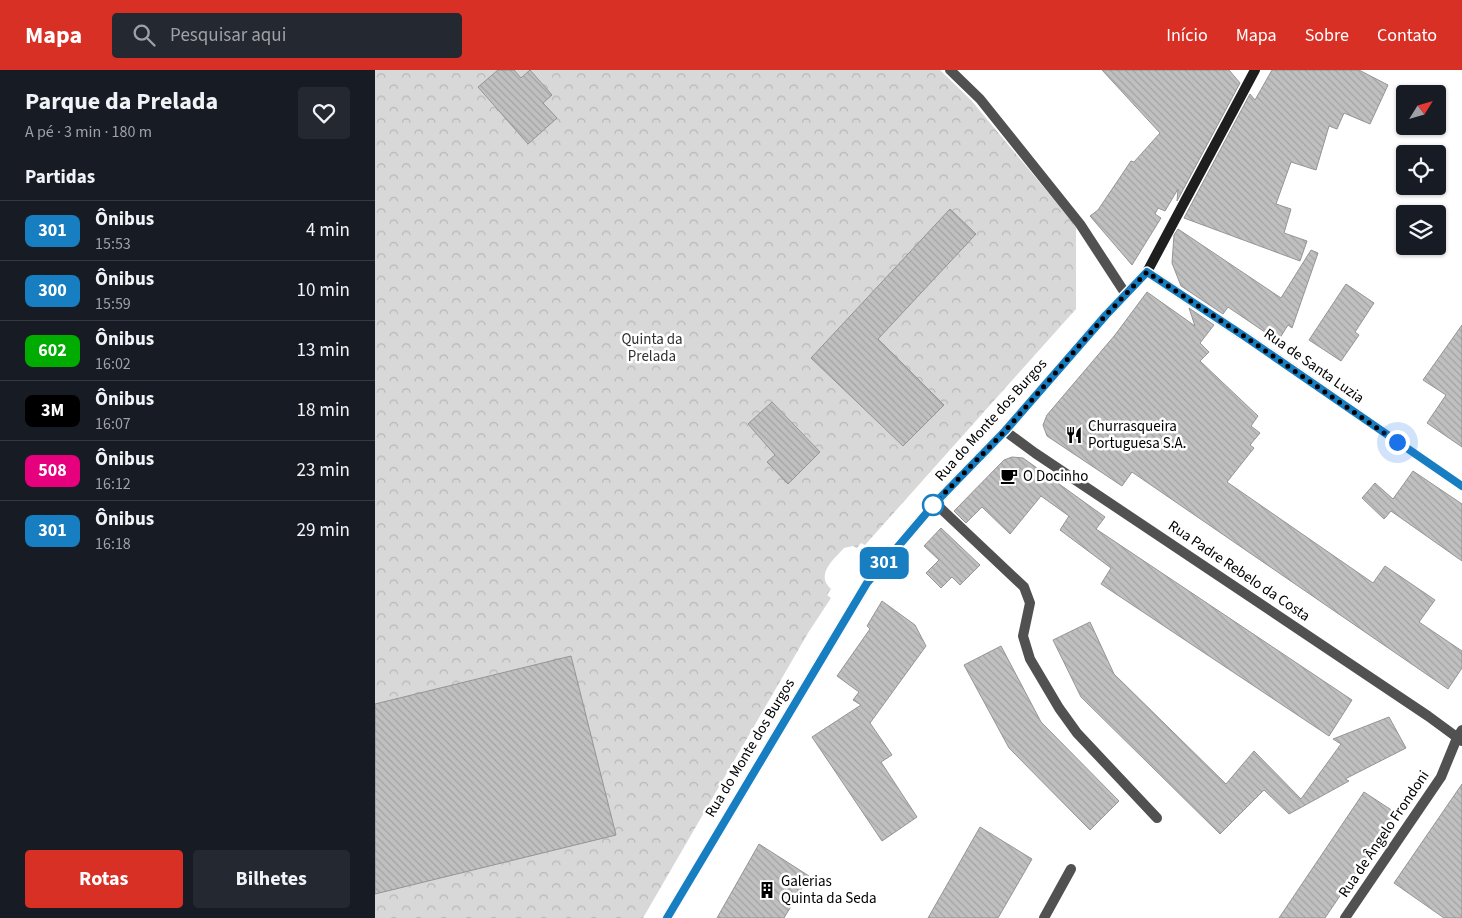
<!DOCTYPE html>
<html lang="pt">
<meta charset="utf-8">
<style>
body{margin:0;font-family:"Source Sans 3",sans-serif;background:#242831;color:#f1f3f6;height:100vh;display:flex;flex-direction:column;font-size:19px;white-space:nowrap}
*{box-sizing:border-box;margin:0}
p{font-size:16px;color:#9ea1a6}
.icon{flex:none;width:28px;height:28px;fill:none;stroke:currentColor;stroke-width:2;stroke-linecap:round;stroke-linejoin:round}
.map{position:relative;flex:1;overflow:hidden}
.sheet{display:flex;flex-direction:column;background:#171b24;width:375px}
.sheet>*{flex:none}
.badge{padding:0 10px;border-radius:8px;font-size:18px;line-height:32px}
.needle{width:32px;rotate:53deg}
.fabs{position:absolute;left:1021px;top:15px;display:grid;gap:10px}
.fabs a{display:grid;place-items:center;width:50px;height:50px;border-radius:5px;background:#171b24;box-shadow:0 1px 4px #0004;font-size:25px}
.you{position:absolute;width:25px;height:25px;margin:-12px;border:4px solid #fff;border-radius:50%;background:#1a73e8;box-shadow:0 0 0 8px #1a73e833}
.map>.badge{position:absolute;translate:-50% -50%;box-shadow:0 0 0 2px #fff}
h2{padding:0 25px;font-size:19px;line-height:45px}
.round{display:grid;place-items:center;flex:none;width:52px;height:52px;border-radius:5px;background:#242831}
.overview{display:flex;align-items:center;justify-content:space-between;height:85px;padding:0 25px}
h1{font-size:24px;font-weight:700;line-height:38px}
.cta{display:flex;gap:10px;margin-top:auto;padding:10px 25px}
.cta a{flex:1;height:58px;border-radius:5px;background:#d93025;color:#fff;font-size:20px;font-weight:700;line-height:58px;text-align:center}
.cta a+a{background:#242831;color:#f1f3f6}
ul{padding:0;list-style:none}
li{display:flex;align-items:center;gap:15px;height:60px;padding:0 25px;border-top:1px solid #363941}
li div{flex:1}
li b{display:block;font-size:19px}
li em{font-style:normal}
li .badge{min-width:55px;font-weight:700;text-align:center}
header{display:flex;align-items:center;gap:30px;box-sizing:border-box;height:70px;padding:0 25px;background:#d93025;color:#fff}
header strong{font-size:24px}
nav{display:flex;gap:28px;margin-inline-start:auto;font-size:18px}
.search{width:350px;height:45px;background:#242831;display:flex;align-items:center;gap:12px;box-sizing:border-box;padding:0 18px;border-radius:5px;color:#9ea1a6;font-size:19px}
main{display:flex;flex:1;min-height:0}
.map>svg:first-child{display:block}
.park{fill:url(#park-crowns)}
.building{fill:url(#building-back-hatch);stroke:#959595}
.lines{fill:none;stroke-linecap:round;stroke-linejoin:round}
.minor{stroke:#515151;stroke-width:10}
.secondary{stroke:#1e1e1e;stroke-width:10}
.line-casing{stroke:#fff;stroke-width:11}
.line{stroke:#187ec2;stroke-width:8}
.walk{stroke:#000;stroke-width:5;stroke-dasharray:0 9}
.stop-dot{fill:#fff;stroke:#187ec2;stroke-width:2.5}
.labels{text-anchor:middle;dominant-baseline:central;stroke-width:5;stroke-linejoin:round;paint-order:stroke}
.park-label{font-size:15px;fill:#2f2f2f;stroke:#fff}
.street-label{font-size:15px;fill:#000;stroke:#fff}
.poi-label{font-size:15px;fill:#000;stroke:#fff;text-anchor:start}
</style>
<header>
<strong>Mapa</strong>
<div class="search"><svg class="icon" aria-label="search" viewBox="0 0 24 24"><circle cx="10" cy="10" r="6"/><path d="M15 15l6 6"/></svg>Pesquisar aqui</div>
<nav><a>Início</a><a>Mapa</a><a>Sobre</a><a>Contato</a></nav>
</header>
<main>
<section class="sheet">
<div class="overview"><div><h1>Parque da Prelada</h1><p>A pé · 3 min · 180 m</p></div><a class="round"><svg class="icon" aria-label="heart" viewBox="0 0 24 24"><path d="M12 20l-8-8c-3-5 5-10 8-4 3-6 11-1 8 4z"/></svg></a></div>
<h2>Partidas</h2>
<ul>
<li><span class="badge" style="background:#187ec2;color:#fff">301</span><div><b>Ônibus</b><p>15:53</p></div><em>4 min</em></li>
<li><span class="badge" style="background:#187ec2;color:#fff">300</span><div><b>Ônibus</b><p>15:59</p></div><em>10 min</em></li>
<li><span class="badge" style="background:#00ac00;color:#fff">602</span><div><b>Ônibus</b><p>16:02</p></div><em>13 min</em></li>
<li><span class="badge" style="background:#000;color:#fff">3M</span><div><b>Ônibus</b><p>16:07</p></div><em>18 min</em></li>
<li><span class="badge" style="background:#e6007e;color:#fff">508</span><div><b>Ônibus</b><p>16:12</p></div><em>23 min</em></li>
<li><span class="badge" style="background:#187ec2;color:#fff">301</span><div><b>Ônibus</b><p>16:18</p></div><em>29 min</em></li>
</ul>
<div class="cta"><a>Rotas</a><a>Bilhetes</a></div>
</section>
<div class="map">
<svg width="1087" height="848" viewBox="0 0 1087 848">
<defs>
<pattern id="park-crowns" width="20" height="18" patternUnits="userSpaceOnUse" patternTransform="scale(1.25)"><rect width="20" height="18" fill="#d8d8d8"/><path d="M2 6a3 3 0 1 1 6 0M12 15a3 3 0 1 1 6 0" fill="none" stroke="#b8b8b8"/></pattern>
<pattern id="building-back-hatch" width="6" height="6" patternUnits="userSpaceOnUse" patternTransform="scale(1.25)"><rect width="6" height="6" fill="#c0c0c0"/><path d="M-1 5l2 2M0 0l6 6M5-1l2 2" fill="none" stroke="#a3a3a3"/></pattern>
</defs>
<rect width="100%" height="100%" fill="#fff"/>
<!-- park -->
<path class="park" d="M0,0h565l31,30 105,126v83l-211,236 -4,-2 -4,5 -4,-2 -9,2c-11,12 -29,27 -13,41l-4,6 4,3 -23,35 -165,285h-268z"/>
<!-- building -->
<path class="building" d="M123,0h16l7,8 9,-8 22,25 -9,8 14,15 -29,26 -50,-57z
M727,0h127l11,13 -63,118 1,-12 -13,22 -7,-3 -3,6 6,4 -29,47 -42,-49 8,-6 33,-49 3,1 26,-29z
M897,0h87l29,15 -18,39 -26,-11 -7,16 -8,-3 -13,44 -25,-8 -15,42 15,5 -7,24 23,8 -7,20 -116,-43 66,-124 5,6z
M575,139l26,25 -98,105 66,66 -41,41 -92,-88z
M803,159l103,69 30,-48 7,3 -26,75 -4,-3 -10,16 -50,-34 -5,7 -42,-28 -9,-23 2,-28z
M971,214l28,19 -19,29 4,3 -18,26 -32,-21z
M772,222l48,34 -6,-18 25,17 -14,18 9,9 -9,9 58,55 -7,10 9,7 -10,12 4,3 -27,34 146,101 12,-17 50,34 -16,22 43,29v17l-14,21 -316,-217 -10,14 -75,-50 -4,-11 4,-10 68,-80z
M1087,255v122l-35,-24 19,-28 -23,-15z
M397,332l48,50 -32,32 -21,-22 8,-7 -27,-31z
M637,387l11,1 82,59 -9,12 256,171 -23,36 -228,-152 10,-16 -51,-38 9,-14 -28,-20 -31,38 -28,-27 -16,16 -12,-12 50,-51z
M1038,401l49,33v57l-71,-50 -7,8 -22,-21 13,-15 18,16z
M566,458l39,37 -20,20 -8,-8 -11,11 -15,-15 13,-13 -15,-14z
M507,531l33,24 11,21 -56,77 22,32 -11,7 36,55 -35,24 -70,-104 49,-32 -8,-5 6,-8 -22,-16 33,-47 -3,-3z
M715,552l24,52 112,110 28,-33 47,48 40,-55 -8,-5 56,-22 17,31 -61,31 4,2 -60,33 -25,-24 -44,44 -139,-137 -28,-57z
M626,576l40,76 78,79 -29,29 -81,-82 -45,-83z
M196,586l45,179 -241,59v-190z
M1087,714v134h-18l-50,-35z
M989,722l32,21 -71,105h-46z
M605,757l52,32 -34,59h-70z
M384,774l50,32 -25,42h-67z"/>
<g class="lines">
<!-- minor -->
<path class="minor" d="M575,0l30,29 100,125 45,69
M772,202l112,74 203,140
M630,361l30,22 393,263 34,25
M560,433l89,84 6,16 -7,33 7,23 29,49 18,25 80,85
M669,848l27,-49
M970,848l96,-141 16,-39 5,-8"/>
<!-- secondary -->
<path class="secondary" d="M292,848l200,-335 68,-80 70,-72 101,-116 41,-43 108,-202"/>
</g>
<g class="lines">
<!-- line casing -->
<g class="line-casing">
<path id="line" d="M292,848l200,-335 68,-80 70,-72 101,-116 41,-43 97,64 218,150"/>
</g>
<!-- line -->
<use href="#line" class="line"/>
<!-- walk -->
<path class="walk" d="M558,435l72,-74 101,-116 41,-43 97,64 153,106"/>
</g>
<!-- icons -->
<defs>
<g id="restaurant-bare" transform="scale(1.35)"><path d="M-5-6h1v4h1v-4h1v4h1v-4h1v5L-1.5 .5V6h-2V.5L-5-1ZM5-6V6H3V1.5H1.5Q1.5-4 5-6Z" fill="#000" stroke="#fff" stroke-width="2.5" paint-order="stroke"/></g>
<g id="cafe-bare" transform="scale(1.35)"><path d="M-5.5-4.5H6V0H3Q3 3.5 0 3.5H-2.5Q-5.5 3.5-5.5 0ZM3-3.2v2h1.7v-2ZM-6 4.5H4V6H-6Z" fill="#000" stroke="#fff" stroke-width="2.5" paint-order="stroke"/></g>
<g id="building-bare" transform="scale(1.35)"><path d="M-4-6H4V6H1V3H-1V6H-4ZM-2.5-4.3h1.7v1.8h-1.7ZM.8-4.3h1.7v1.8H.8ZM-2.5-1h1.7V.8h-1.7ZM.8-1h1.7V.8H.8Z" fill="#000" stroke="#fff" stroke-width="2.5" paint-order="stroke"/></g>
</defs>
<g fill-rule="evenodd">
<use href="#restaurant-bare" x="699" y="365"/>
<use href="#cafe-bare" x="634" y="406"/>
<use href="#building-bare" x="392" y="820"/>
</g>
<!-- markers -->
<circle class="stop-dot" cx="558" cy="435" r="10"/>
<g class="labels">
<!-- park labels -->
<g class="park-label">
<text x="277" y="269">Quinta da<tspan x="277" dy="17">Prelada</tspan></text>
</g>
<!-- street labels -->
<g class="street-label">
<text transform="translate(939 296) rotate(35)">Rua de Santa Luzia</text>
<text transform="translate(616 350) rotate(-48)">Rua do Monte dos Burgos</text>
<text transform="translate(864 501) rotate(34)">Rua Padre Rebelo da Costa</text>
<text transform="translate(375 678) rotate(-59)">Rua do Monte dos Burgos</text>
<text transform="translate(1009 764) rotate(-56)">Rua de Ângelo Frondoni</text>
</g>
<!-- poi labels -->
<g class="poi-label">
<text x="713" y="356">Churrasqueira<tspan x="713" dy="17">Portuguesa S.A.</tspan></text>
<text x="648" y="406">O Docinho</text>
<text x="406" y="811">Galerias<tspan x="406" dy="17">Quinta da Seda</tspan></text>
</g>
</g>
</svg>
<div class="fabs">
<a><svg class="needle" viewBox="-14 -14 28 28"><path d="M0-13l5 13h-10z" fill="#e53935"/><path d="M0 13l5-13h-10z" fill="#9ea1a6"/></svg></a>
<a><svg class="icon" aria-label="locate" viewBox="0 0 24 24"><circle cx="12" cy="12" r="6"/><path d="M12 2v4M12 18v4M2 12h4M18 12h4"/></svg></a>
<a><svg class="icon" aria-label="layers" viewBox="0 0 24 24"><path d="M12 4l9 5-9 5-9-5zM3 14l9 5 9-5"/></svg></a>
</div>
<div class="you" style="left:1022px;top:372px"></div>
<b class="badge" style="left:509px;top:493px;background:#187ec2;color:#fff">301</b>
</div>
</main>
